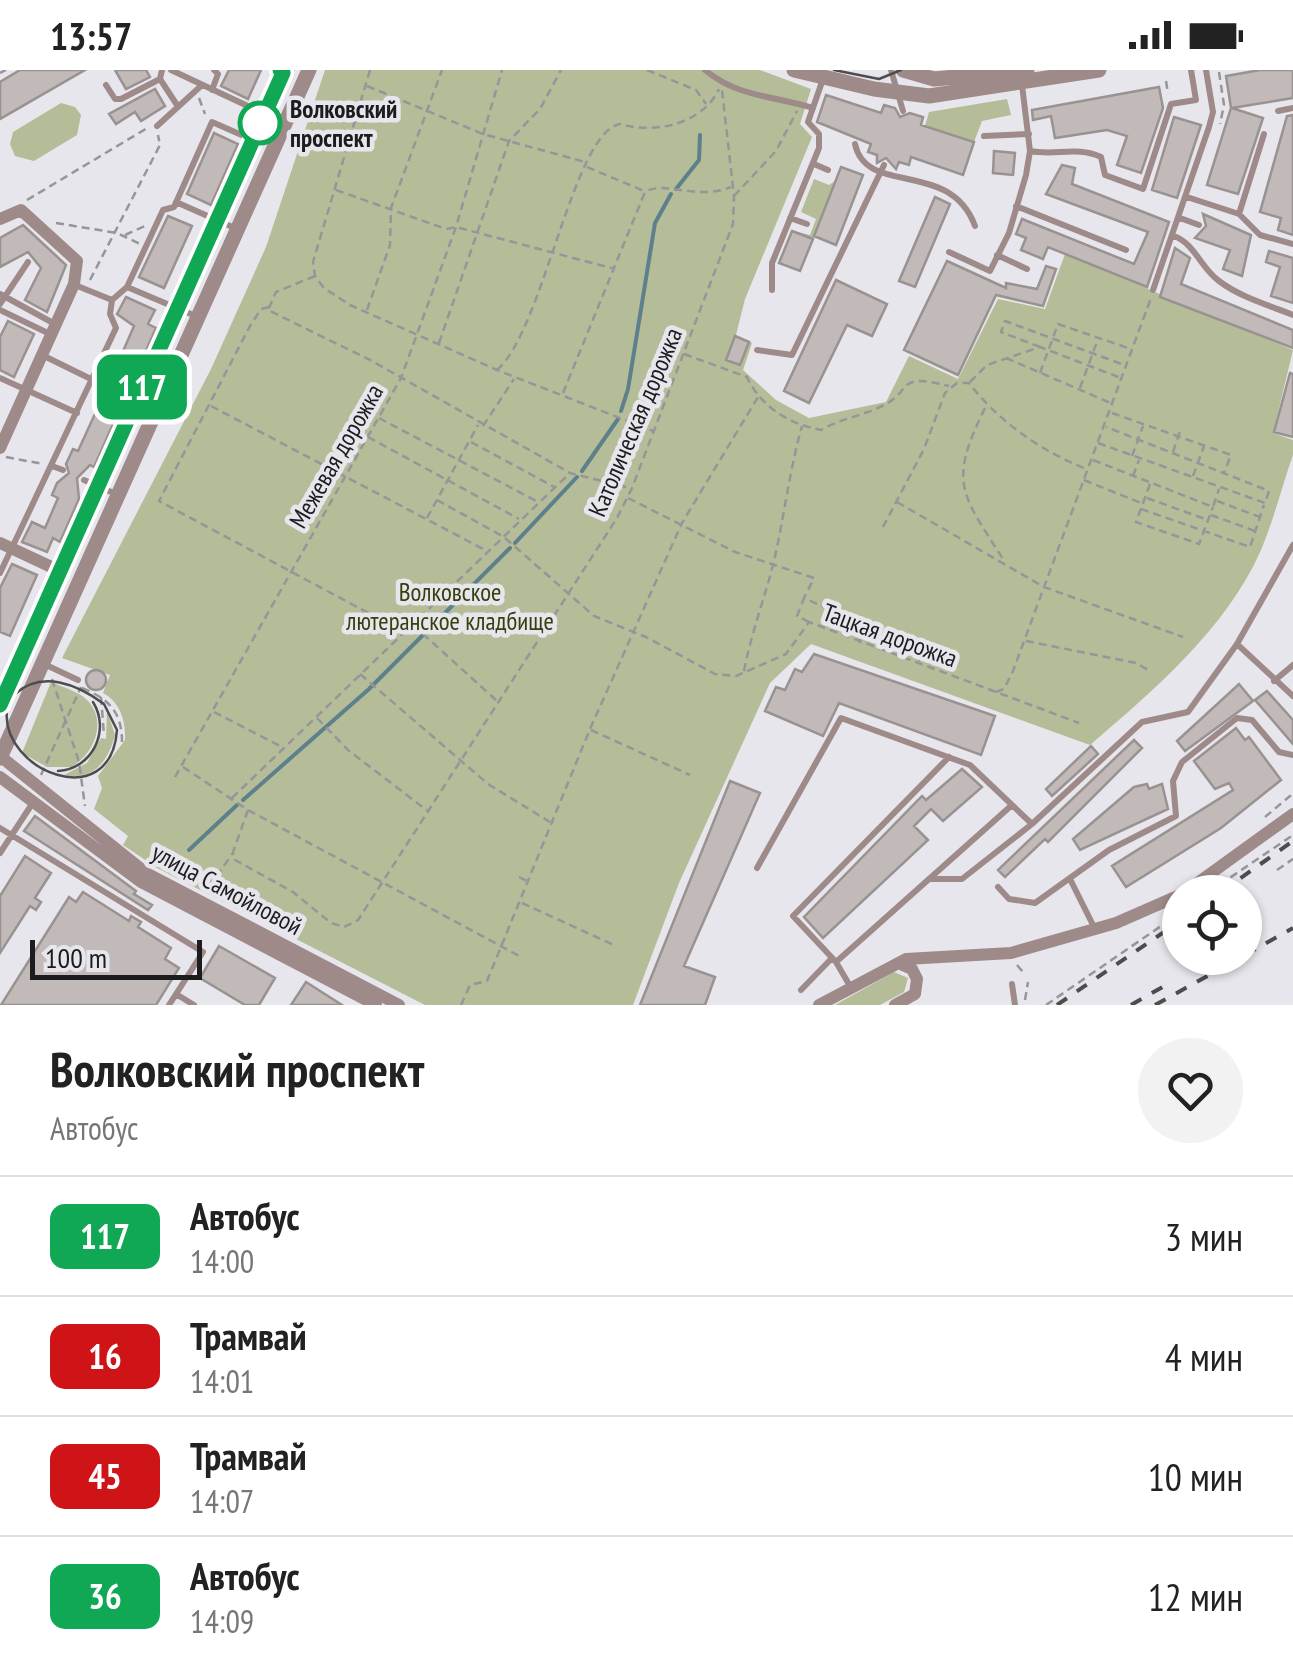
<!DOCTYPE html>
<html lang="ru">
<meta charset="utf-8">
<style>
body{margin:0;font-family:"PT Sans Narrow",sans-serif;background:#f2f2f2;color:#222;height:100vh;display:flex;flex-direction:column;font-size:38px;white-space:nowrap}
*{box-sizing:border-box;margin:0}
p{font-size:32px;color:#767676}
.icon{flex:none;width:55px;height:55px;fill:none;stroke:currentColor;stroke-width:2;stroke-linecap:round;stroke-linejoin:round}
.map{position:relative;height:935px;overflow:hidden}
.panel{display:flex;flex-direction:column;background:#fff;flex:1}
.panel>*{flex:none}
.badge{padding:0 20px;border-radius:15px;font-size:35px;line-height:65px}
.buttons{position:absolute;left:1162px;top:805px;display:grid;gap:20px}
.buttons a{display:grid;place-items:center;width:100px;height:100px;border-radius:50%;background:#fff;box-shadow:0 2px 8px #0004;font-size:50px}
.scale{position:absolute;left:30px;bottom:25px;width:172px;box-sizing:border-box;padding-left:10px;border:5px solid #1c1c1e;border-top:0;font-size:28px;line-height:35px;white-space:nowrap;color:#1c1c1e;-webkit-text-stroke:8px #e7e6ec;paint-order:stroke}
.map>.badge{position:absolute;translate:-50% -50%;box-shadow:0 0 0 5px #fff}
.round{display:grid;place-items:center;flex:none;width:105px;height:105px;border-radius:52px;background:#f2f2f2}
.summary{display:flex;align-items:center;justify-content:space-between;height:170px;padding:0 50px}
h1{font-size:48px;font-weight:700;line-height:75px}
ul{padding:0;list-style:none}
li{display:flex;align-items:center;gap:30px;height:120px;padding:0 50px;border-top:2px solid #e0e0e0}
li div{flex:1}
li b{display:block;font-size:38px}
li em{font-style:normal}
li .badge{min-width:110px;font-weight:700;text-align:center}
.status{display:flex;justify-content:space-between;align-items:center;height:70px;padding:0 50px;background:#fff;direction:ltr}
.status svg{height:28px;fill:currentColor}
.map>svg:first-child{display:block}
.green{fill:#b4bd97}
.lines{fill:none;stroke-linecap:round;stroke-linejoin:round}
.stream{stroke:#5e808d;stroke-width:4}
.building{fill:#c1bab8;stroke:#999291;stroke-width:2.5}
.path{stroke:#96959a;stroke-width:2.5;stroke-dasharray:8 5;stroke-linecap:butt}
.service{stroke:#9f8a8a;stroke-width:6}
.minor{stroke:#9f8a8a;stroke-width:12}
.tertiary{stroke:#9f8a8a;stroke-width:15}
.tram{stroke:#4d4d50;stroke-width:2.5}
.rail{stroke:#4d4d50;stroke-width:4;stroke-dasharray:12 12;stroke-linecap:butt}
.line-casing{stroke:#fff;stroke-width:22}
.line{stroke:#10a855;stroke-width:15}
.stop-dot{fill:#fff;stroke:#10a855;stroke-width:5}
.labels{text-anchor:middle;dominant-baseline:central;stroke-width:9;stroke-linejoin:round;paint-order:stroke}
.stop-label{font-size:25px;font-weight:bold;fill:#1c1c1e;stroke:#e7e6ec;text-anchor:start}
.street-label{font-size:25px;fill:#1c1c1e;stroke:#e7e6ec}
.park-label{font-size:25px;fill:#373f0f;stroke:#e7e6ec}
</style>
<div class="status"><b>13:57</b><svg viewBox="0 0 49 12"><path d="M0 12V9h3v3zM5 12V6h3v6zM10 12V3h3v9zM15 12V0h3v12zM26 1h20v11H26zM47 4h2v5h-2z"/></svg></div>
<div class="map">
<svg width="1293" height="935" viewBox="0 0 1293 935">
<rect width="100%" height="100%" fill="#e7e6ec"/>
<!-- green -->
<path class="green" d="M325,0h435l51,19 -11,35 12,13 -67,162 -9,36 16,8 -9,27 33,30 33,18 77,-16 23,-46 49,23 40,-80 47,10 20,-55 228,96 -20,83 20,7v15c-11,31 -19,64 -32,95 -34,78 -108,141 -171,195l-279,-101 -41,39 -91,200 -46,122h-208l-268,-137 -34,-23 5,-9 -34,-27 8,-21 -4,-12 27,-36c1,-19 -5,-38 -22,-47l7,-18 -48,-17 149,-289 55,-122z
M1007,29l4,16 -29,6 -8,21 -49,-16 4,-14z
M61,33l14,4 6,8 -4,20 -43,26 -19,-5 -5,-12 3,-12z
M814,109l15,6 6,-4 -22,58 -23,-9 20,5 6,-16 -15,-7z
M51,612c11,5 27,9 36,18 21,21 7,55 -16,67h-24l-25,-14z
M107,640l8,25c-7,27 -22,46 -51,40l23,-12 14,-25 5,1z
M894,902l14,6 -4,14 -24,13h-45z"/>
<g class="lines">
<!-- stream -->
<path class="stream" d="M676,119l23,-29 1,-25
M621,341l7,-22 27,-166 16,-29
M582,401l36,-52
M515,473l62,-66
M243,730l126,-111 141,-141
M189,780l48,-45"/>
</g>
<!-- building -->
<path class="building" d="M20,0h65l-85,49v-37z
M115,0h31l4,7 -24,12z
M229,0h32l-13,29 -27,-13z
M1260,0h33v28l-61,10 31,10 -25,76 -31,-9 24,-77 -5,-32z
M1159,17l4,21 -22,65 -24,-8 10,-29 -20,-6 -52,8 -4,-22 -18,4 -1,-10z
M155,19l10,17 -24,15 -6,-9 -19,12 -7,-10z
M826,25l55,18 3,-8 11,3 5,9 10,-4 13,4 -2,8 53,17 -11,33 -52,-18 -2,8 -10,-3 -3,7 -10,-11 -9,5v-8l-9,-3 3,-8 -54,-22z
M1293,45v120l-15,-5 3,-12 -21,-6 27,-96z
M1174,47l27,8 -24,73 -25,-8z
M214,63l24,11 -27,61 -24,-11z
M994,81l21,2 -2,22 -20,-2z
M1062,95l13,3 -3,16 97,38 -22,65 -99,-40 -5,12 -22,-9 5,-12 -10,-4 6,-15 112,45 14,-32 -102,-38z
M841,97l22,8 -27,70 -22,-9z
M935,127l15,7 -35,83 -16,-6z
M1203,144l48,21 -9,41 -19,-7 7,-19 -35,-12 11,-12z
M168,146l24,10 -28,62 -25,-11z
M23,155l43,40 -19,47 -22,-12 16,-32 -13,-16 -28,15v-29z
M792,161l21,8 -13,32 -21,-8z
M1175,178l15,10 -9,26 112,46v18l-133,-51z
M1269,181l24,7v45l-22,-7 9,-29 -14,-5z
M947,191l59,27v-5l31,6 9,-23 10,3 -13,37 -47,-11 -38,80 -54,-25z
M836,210l51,24 -15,32 -25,-11 -38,78 -25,-12z
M126,227l29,13 -7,14 8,4 -19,43 -17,11 3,10 -5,10 4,2 -28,63 -4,-2 -13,13 2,21 -19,43 -7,-4 -6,14 -25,-10 10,-20 13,6 13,-30 -6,-3 5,-12 12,-10 -3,-9 7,-15 5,2 22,-48 -5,-2 7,-18 8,-2 -2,-10 8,-17 5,2 13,-30 -17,-12z
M8,251l26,13 -20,43 -14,-7v-33z
M735,266l14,6 -9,23 -14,-5z
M1290,303l3,1v63l-19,-5z
M12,494l25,11 -27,61 -10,-4v-44z
M814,584l181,62 -14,39 -142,-52 -16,33 -58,-25 11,-24 9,3 10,-21 7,3z
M86 610a10 10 0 1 1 20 0a10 10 0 1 1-20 0Z
M1239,614l14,17 -68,50 -8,-10z
M1267,621l26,29v24l-38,-44z
M1236,658l9,12 4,-3 32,43 -60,48 -95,59 -14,-21 121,-76 -4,-7 -14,6 -21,-28z
M1134,670l8,8 -94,94 -3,-3 -40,38 -7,-7z
M1091,676l7,8 -46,42 -6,-7z
M962,699l20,18 -39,34 -12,-12 -17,17 14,14 -105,98 -19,-21 118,-121 4,4z
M730,711l30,12 -76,173 31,11 -10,28h-65z
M1147,714l2,5 13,-5 6,25 -88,41 -7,-11 61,-52z
M35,746l101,75 -2,3 18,11 -4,5 -124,-79z
M25,786l26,17 -16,25 6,4 -5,8 -6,-4 -30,47v-57z
M83,822l46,29 2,-5 10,6 -3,5 33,21 -6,11 14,9 -23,37h-155l68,-108 7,5z
M219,876l56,32 -16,27h-14l-45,-27z
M306,912l36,23h-51z"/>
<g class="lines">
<!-- path -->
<path class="path" d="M370,0l-57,192 2,14 9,12 26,17 147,65 156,61
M647,0l49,20 10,14
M1219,2l5,33 -4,19
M0,3l6,-3
M1166,11l2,13
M367,16l116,48 102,28
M199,28l6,16
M587,97l57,24
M336,120l110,39 10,-2 159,42
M734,126l42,-45 21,-40
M27,130l122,-73
M56,153l61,10 23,11
M125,165l20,-9
M315,206l-39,16 -8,18 104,51 198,112 60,15
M90,210l70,-135 -2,-10
M269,237l-8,2 -11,17 -91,175 243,130
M367,240l23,-65 1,-37 51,-138
M439,273l70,-202 31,-32 21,-39
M1040,277l-39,-15 4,-11 122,45
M684,284l63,23c14,30 42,47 74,53 19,-11 40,-14 59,-23 36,-16 12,-35 69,-21
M1006,288l107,46
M497,300c47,-41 76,-238 123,-246 34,10 82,1 99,-35
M1040,303l18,-49 73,25
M970,312l17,-17 53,-18 81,31
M1080,318l18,-49
M563,323l82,-201c19,-12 52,9 86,-5
M211,336l276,145
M985,338c-37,75 -24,85 18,151
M1112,343l119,42 -7,18
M379,348l161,85
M483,356l31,-47
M368,367l151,82
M471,372l85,46
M1098,373l167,60 4,-12 -163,-64
M1173,382l8,-24
M1132,386l11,-30
M6,387l37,7
M1093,390l120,47 6,-18
M1133,406l6,-16
M1193,406l11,-30
M1084,410l57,23
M1150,414l-14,38 63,22 14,-37
M628,428l107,54 79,26 -10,20
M1147,428l58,21
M437,430l67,37 90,79 52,21 69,37 21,2 50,-22 23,-32 270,101
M1217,431l43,16
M897,432l147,85 139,50
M1141,439l109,38 14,-42
M1211,445l44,16
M427,448l51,-93
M883,457l41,-78 21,-56 12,-10h12c29,38 72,68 117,86
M809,552l-12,-6 7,-18 120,54 -5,9
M413,555l83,75
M1026,571l110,22 14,8
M859,573l8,-22
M744,601c7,-37 20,-71 29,-106 11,-46 16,-93 29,-139
M360,604l128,110 62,38
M52,609l27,83 6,44
M82,618c27,11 40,24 40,54
M996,622l8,-3 9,-18 138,-373
M101,627l3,38
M214,642l68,35
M317,648l31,32 81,62
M591,660l99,45
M183,697l65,43 275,148
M41,705l40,-88
M175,707l226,-399 55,-151 46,-157
M232,728l338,-325
M248,740l-15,42 2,8 58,32 38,31 13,4 14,-7 259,-402 15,-30 101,-264 1,-28 -12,-106
M1265,747l25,-21 3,4
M1277,800l16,-11
M519,807l8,4
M209,817l24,-34
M1209,822l84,-57
M522,833l94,43
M1017,895l6,7
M1025,930l3,-18
M461,935l9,-20 17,-4 103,-252 92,-206 76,-126
M1046,935l134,-92"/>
<!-- service -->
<path class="service" d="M162,0l-2,9 17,26
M171,0l113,53
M705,0c32,27 69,26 108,38
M891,0l12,41
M106,15l9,14h6l39,-20
M212,20l6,-16 -4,-4
M1278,41l15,-3
M157,56l45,-41
M984,66l45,-2
M855,74c11,53 95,14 120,82
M1030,81c25,5 47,-5 71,6l4,18 38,14 28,-85 25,-4 -5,-30
M814,94l14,6
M1187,127l52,17 21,21 33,9
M176,132l61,27
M1016,136l110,44
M1239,144l25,-80
M790,148l17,6
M1180,148l19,7
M1174,166c20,7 27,32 45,45 21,16 49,24 74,34
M949,182l41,19 19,-38 17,-58 4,-24 -8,-66
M997,185l30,14
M75,215l37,15
M127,217l36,-77 11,-3 38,-85 32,14
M772,220v-27l47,-115v-14l-11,-12 15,-43
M1153,220l56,-163 4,-15 -7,-42
M0,224l55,30
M0,234l28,-42
M0,240l52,25
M757,280l35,5 92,-190
M44,286l49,24
M96,302l9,5
M0,308l77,35
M126,316l34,15
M52,396l11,4
M84,410l34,15
M1293,475l-56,99 56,52
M0,503l116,-245 -6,-14 2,-14 15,-13 71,30
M44,594l34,16
M1274,611l19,-16
M1032,754l110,-102 46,-10 49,-68
M0,758l203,124 -34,53
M0,783l32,-49
M757,798l84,-150 129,47 62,59 -70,55h-32
M1070,809l24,48
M998,817l11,12 26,4 74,-53 67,-34 -3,-35 9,-19 55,-44 15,2 27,32 14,3
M836,892l176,-157
M1012,914l3,21
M850,916l-14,-24 -43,-46 156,-159
M801,920l31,-32
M176,924l18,11"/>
<!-- minor -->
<path class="minor" d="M0,149l21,-9 56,51 -3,23 -74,164
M0,473l60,28
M0,686l146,117 253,132
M0,707l141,105 235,123
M1185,822l108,-78
M819,935l87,-46 105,-6 105,-30 64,-28
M895,935l20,-11 2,-15 -5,-10 -14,-6"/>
<!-- tertiary -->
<path class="tertiary" d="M794,0l80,19 55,7 170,-26
M903,0l31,9 93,-9
M0,635l284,-635
M0,688l309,-688"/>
<!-- tram -->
<path class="tram" d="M834,0l45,9 22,-9
M15,624c27,-24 62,-10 89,10l13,26c-6,85 -117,41 -110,-20l286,-640
M58,701c34,-2 53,-40 35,-69"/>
<!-- rail -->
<path class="rail" d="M1221,822l72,-51
M1245,885l48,-27
M1057,935l123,-84
M1131,935l35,-20
M1155,935l85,-47"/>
</g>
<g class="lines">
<!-- line casing -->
<g class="line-casing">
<path id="line" d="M0,635l283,-632 -3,-3"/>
</g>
<!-- line -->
<use href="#line" class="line"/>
</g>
<!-- markers -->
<circle class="stop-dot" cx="260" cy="53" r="20"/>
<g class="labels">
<!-- stop labels -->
<g class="stop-label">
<text x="290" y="39">Волковский<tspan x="290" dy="29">проспект</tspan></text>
</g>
<!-- street labels -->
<g class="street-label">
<text transform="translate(635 352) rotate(-67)">Католическая дорожка</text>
<text transform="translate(336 386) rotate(-60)">Межевая дорожка</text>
<text transform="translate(890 565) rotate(20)">Тацкая дорожка</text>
<text transform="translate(227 819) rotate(28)">улица Самойловой</text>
</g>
<!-- park labels -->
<g class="park-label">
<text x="450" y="522">Волковское<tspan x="450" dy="29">лютеранское кладбище</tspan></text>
</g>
</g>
</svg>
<div class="buttons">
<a><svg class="icon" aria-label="locate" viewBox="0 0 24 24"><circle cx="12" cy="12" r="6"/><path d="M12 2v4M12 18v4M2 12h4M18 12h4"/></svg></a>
</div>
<div class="scale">100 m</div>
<b class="badge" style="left:142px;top:317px;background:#10a855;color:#fff">117</b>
</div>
<section class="panel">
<div class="summary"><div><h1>Волковский проспект</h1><p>Автобус</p></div><a class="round"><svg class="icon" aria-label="heart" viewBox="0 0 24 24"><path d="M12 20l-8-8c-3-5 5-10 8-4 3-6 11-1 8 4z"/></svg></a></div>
<ul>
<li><span class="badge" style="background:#10a855;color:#fff">117</span><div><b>Автобус</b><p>14:00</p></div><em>3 мин</em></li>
<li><span class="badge" style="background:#ce1417;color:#fff">16</span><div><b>Трамвай</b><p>14:01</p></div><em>4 мин</em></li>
<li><span class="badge" style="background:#ce1417;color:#fff">45</span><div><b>Трамвай</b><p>14:07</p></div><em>10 мин</em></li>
<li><span class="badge" style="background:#10a855;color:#fff">36</span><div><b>Автобус</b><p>14:09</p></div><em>12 мин</em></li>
</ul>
</section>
